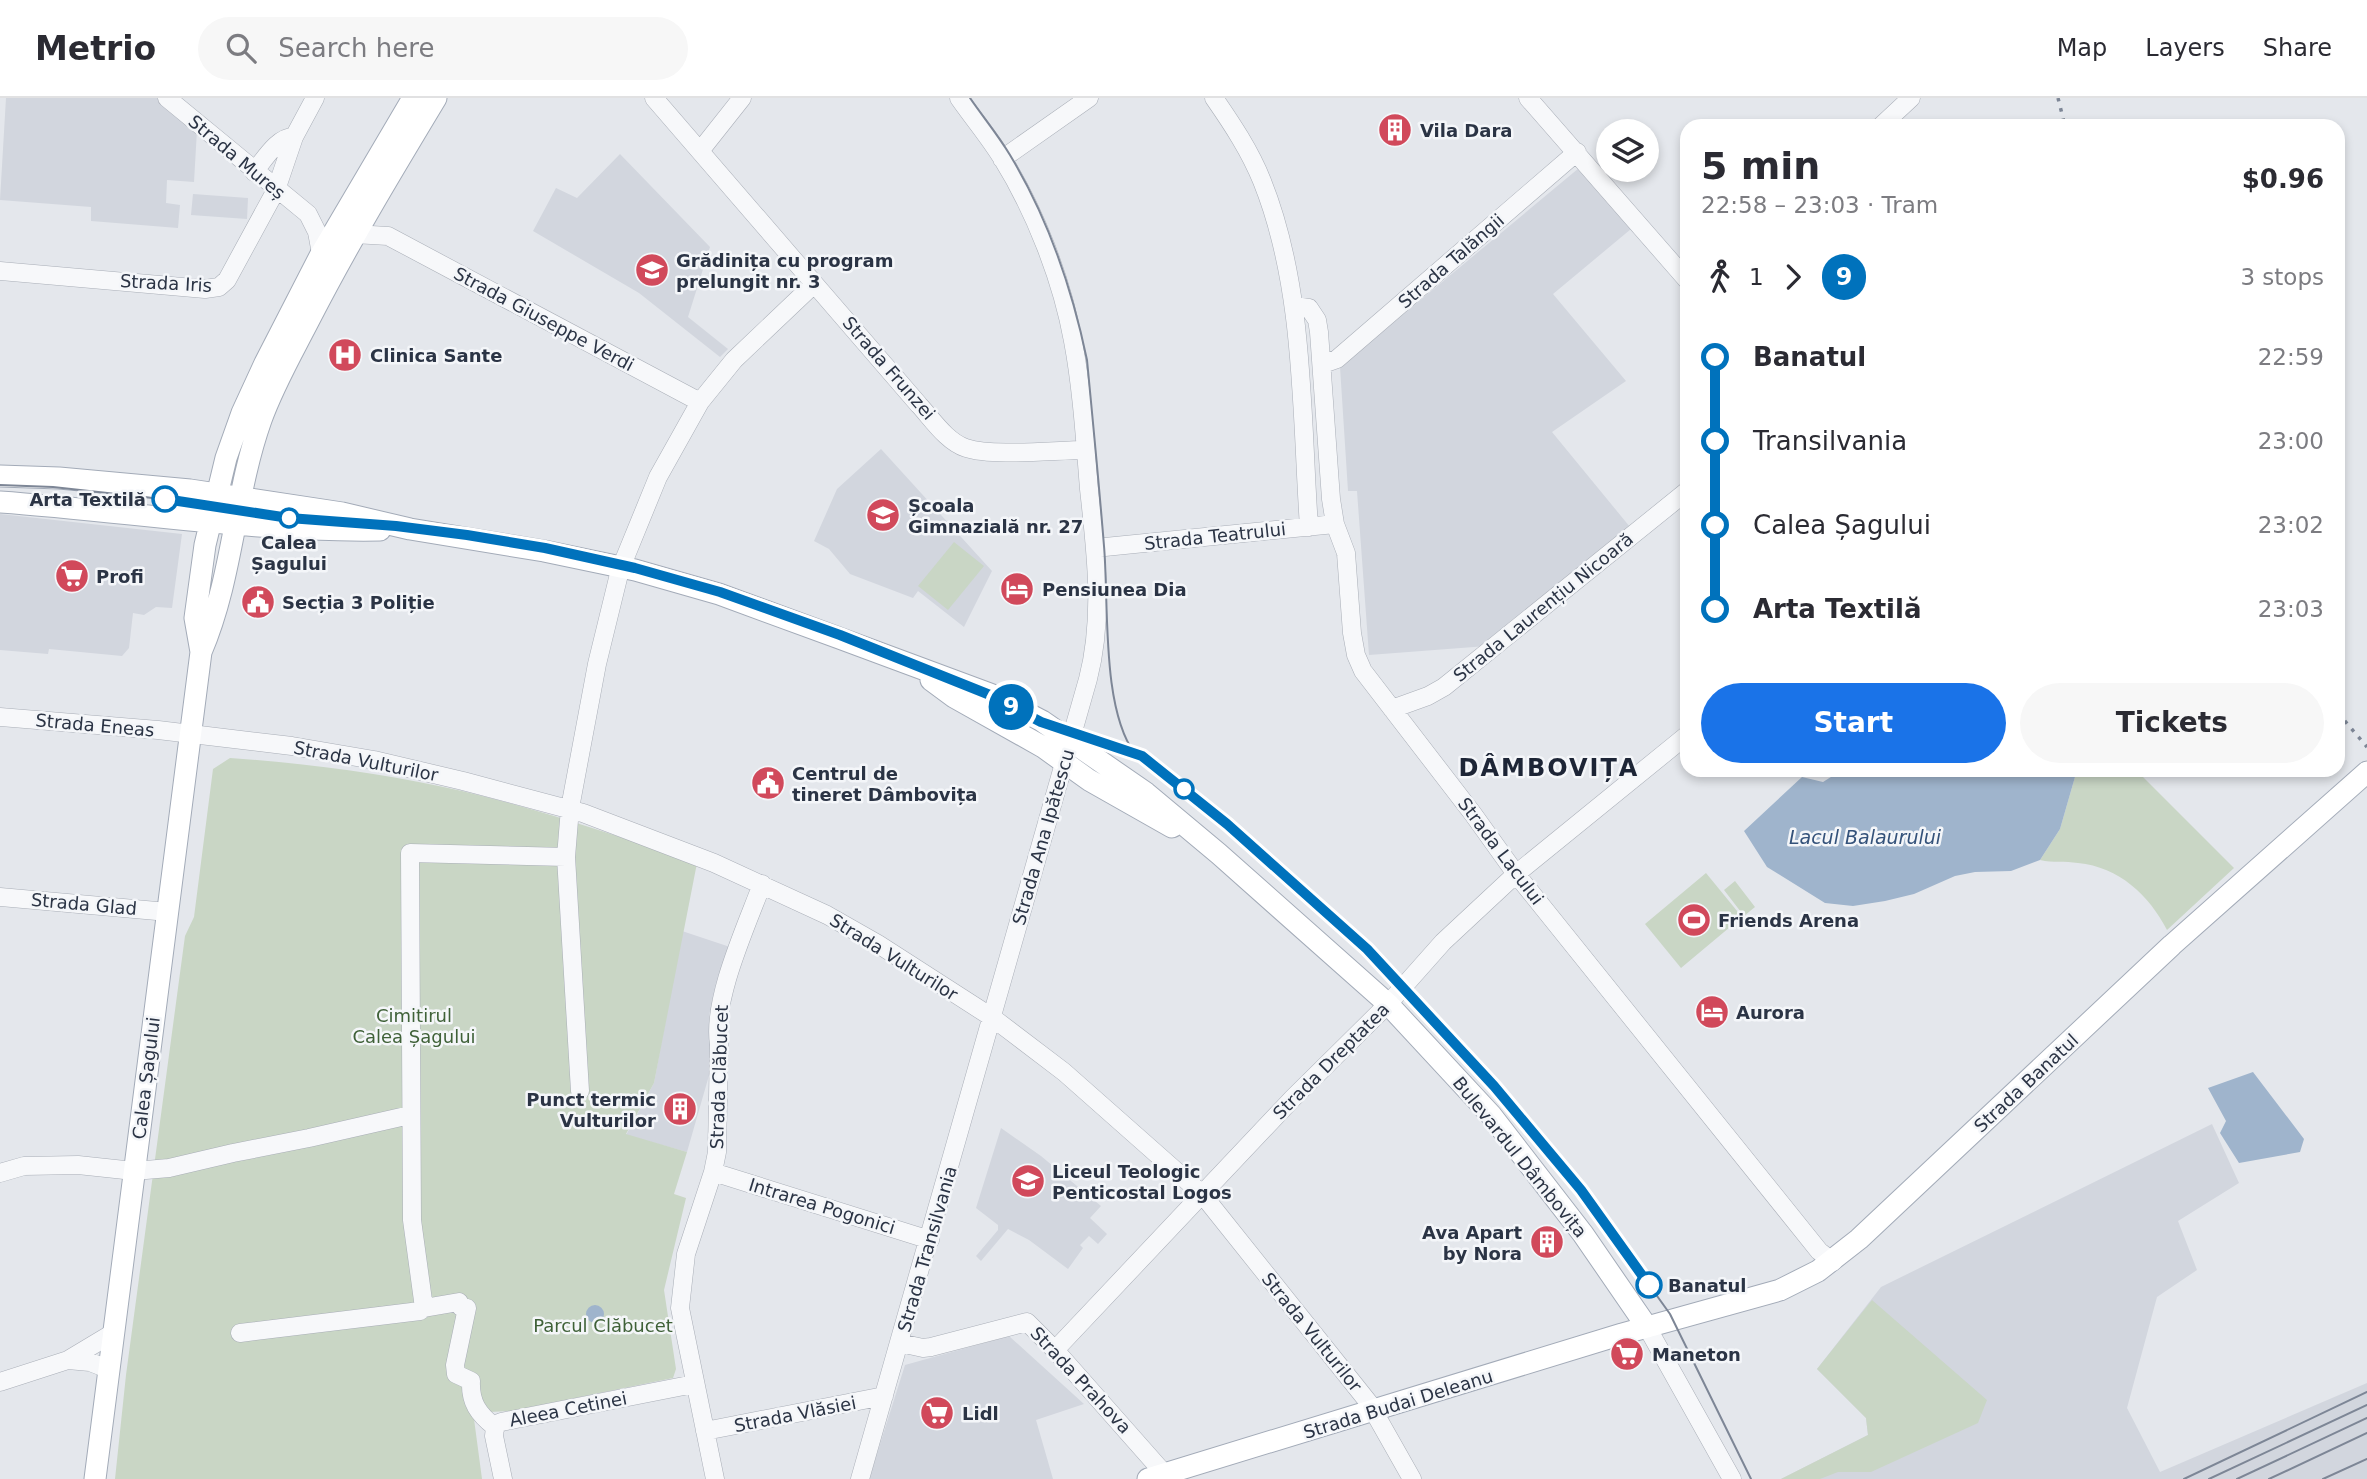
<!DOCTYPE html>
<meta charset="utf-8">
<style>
body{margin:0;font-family:"DejaVu Sans",sans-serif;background:#f7f7f7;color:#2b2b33;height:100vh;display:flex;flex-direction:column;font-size:26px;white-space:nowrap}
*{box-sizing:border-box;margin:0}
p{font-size:23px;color:#7c7c81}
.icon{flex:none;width:38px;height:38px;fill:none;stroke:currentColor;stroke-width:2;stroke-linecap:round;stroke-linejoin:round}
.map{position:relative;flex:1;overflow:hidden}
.details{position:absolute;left:1680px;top:21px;width:665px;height:658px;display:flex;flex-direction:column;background:#fff;border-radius:21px;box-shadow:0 4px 10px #0003}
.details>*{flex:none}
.badge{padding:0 14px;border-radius:23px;font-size:24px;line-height:46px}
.fabs{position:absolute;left:1596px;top:21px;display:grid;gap:14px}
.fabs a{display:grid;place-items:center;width:63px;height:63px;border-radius:50%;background:#fff;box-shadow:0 4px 10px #0003;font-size:35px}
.map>.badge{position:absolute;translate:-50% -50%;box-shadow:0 0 0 4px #fff}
.legs{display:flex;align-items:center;gap:10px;height:77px;padding:0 21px;font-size:23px}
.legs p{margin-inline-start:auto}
.overview{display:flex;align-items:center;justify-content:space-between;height:119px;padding:0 21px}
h1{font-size:38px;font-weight:800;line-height:52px}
.button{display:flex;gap:14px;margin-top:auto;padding:14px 21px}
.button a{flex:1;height:80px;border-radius:42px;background:#1a73e8;color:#fff;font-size:28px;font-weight:800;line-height:80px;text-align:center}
.button a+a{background:#f7f7f7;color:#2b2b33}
ul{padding:0 21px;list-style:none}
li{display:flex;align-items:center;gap:24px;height:84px;font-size:26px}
li i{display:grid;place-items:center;width:10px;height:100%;margin:0 9px;background:currentColor}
li i::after{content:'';width:18px;height:18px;margin:-9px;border:5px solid;border-radius:50%;background:#fff}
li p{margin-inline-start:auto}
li:first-child i{background:linear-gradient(#0000 50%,currentColor 0)}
li:last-child i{background:linear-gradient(currentColor 50%,#0000 0)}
header{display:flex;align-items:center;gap:42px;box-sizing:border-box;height:98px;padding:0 35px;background:#fff;border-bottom:2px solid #e1e1e2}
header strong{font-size:33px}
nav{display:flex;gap:38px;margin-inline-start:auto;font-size:24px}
.search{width:490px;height:63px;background:#f7f7f7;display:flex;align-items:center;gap:18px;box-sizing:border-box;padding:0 24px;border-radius:38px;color:#7c7c81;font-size:26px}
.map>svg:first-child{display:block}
.built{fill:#d2d6de}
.green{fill:#c9d6c5}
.water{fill:#9fb4cc}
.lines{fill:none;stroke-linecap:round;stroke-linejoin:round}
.minor-casing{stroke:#a9aeb7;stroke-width:19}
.major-casing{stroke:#a3abb8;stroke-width:23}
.minor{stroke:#f7f8fa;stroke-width:18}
.major{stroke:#fff;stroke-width:21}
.tram{stroke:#7d8696;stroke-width:2}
.rail{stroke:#7d8696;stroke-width:3.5;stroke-dasharray:3.5 7;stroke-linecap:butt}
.line-1-casing{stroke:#fff;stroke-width:16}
.line-1{stroke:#0072bc;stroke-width:10}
.stop-1-dot{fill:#fff;stroke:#0072bc;stroke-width:3.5}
.labels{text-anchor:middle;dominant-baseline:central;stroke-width:5;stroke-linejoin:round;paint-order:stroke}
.poi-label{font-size:18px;font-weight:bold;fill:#2b3445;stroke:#f4f6f9;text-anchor:start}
.street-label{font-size:18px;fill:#2b3445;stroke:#f4f6f9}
.stop-label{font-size:18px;font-weight:bold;fill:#2b3445;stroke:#f4f6f9;text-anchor:end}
.park-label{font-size:18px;fill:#3f6138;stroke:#f4f6f9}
.water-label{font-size:19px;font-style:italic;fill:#34527a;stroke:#f4f6f9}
.district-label{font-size:24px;font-weight:bold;letter-spacing:2px;fill:#1d2536;stroke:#f4f6f9}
</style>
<header>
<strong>Metrio</strong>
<div class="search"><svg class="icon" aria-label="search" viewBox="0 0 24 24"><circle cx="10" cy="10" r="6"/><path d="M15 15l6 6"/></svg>Search here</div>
<nav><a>Map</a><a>Layers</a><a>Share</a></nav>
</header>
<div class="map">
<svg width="2367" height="1381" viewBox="0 0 2367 1381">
<rect width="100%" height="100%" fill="#e4e7ec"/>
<!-- built -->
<path class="built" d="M6,0h151l40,32 -3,52 -27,-2 -1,23 14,2 -2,23 -87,-7v-14l-91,-7z
M620,56l90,93 -22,70 40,32 -8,8 -81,-64 -106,-62 23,-43 21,10z
M1579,70l52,61 -78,65 73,87 -74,51 78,95 -143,119 -118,9 -12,-164h-9l-8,-124z
M193,96l55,4 -1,21 -56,-4z
M881,351l111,122 -28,56 -46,-36 -5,7 -63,-24 -21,-25 -15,-8 23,-52z
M0,416l182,20 -10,74 -16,-1 -12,8 -11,-2 -4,35 -7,8 -73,-7 -1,5 -48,-4z
M682,833l48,16 -21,68 3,50 -25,87 -61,-17 28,-52z
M2212,1026l27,59 -61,38 19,49 -40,27 -30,111 33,64 207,-89v96h-586l87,-44 -2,-17 -49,-49 64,-82z
M1001,1030l40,28 60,50 -11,12 17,16 -9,10 -9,-8 -9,9 3,3 -15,21 -39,-29 -21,-11 -27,32 -5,-5 22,-26v-5l-22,-17z
M1009,1238l75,68 -48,16 17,59h-184l36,-114z"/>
<!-- green -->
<path class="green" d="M954,444l30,24 -36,44 -30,-24z
M230,660c76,5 158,16 232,33 80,19 158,46 235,72l-43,220 -28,51 61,18 -13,42 12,4 -22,92 12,79 -3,9 -161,33 -23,1 -15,7 8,60h-367l11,-104 59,-439 9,-19 19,-148z
M2077,672h59l98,98 -67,62c-18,-35 -48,-63 -89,-67 -13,-2 -25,0 -38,-3l20,-31z
M1706,775l36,44 -61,51 -36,-44z
M1735,783l20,26 -11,9 -20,-26z
M1872,1202l115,100 -9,23 -107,49h-33l-18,7h-39l87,-44 -2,-17 -49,-49z"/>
<!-- water -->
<path class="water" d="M1842,672h235l-17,59 -20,31 -29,11 -36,1 -20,4 -41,18 -29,7 -32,5 -28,-3 -58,-36 -23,-36 58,-54 21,5z
M2253,974l51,67 -4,13 -61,11 -19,-30 6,-12 -18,-33z
M586 1216a9 9 0 1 1 18 0a9 9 0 1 1-18 0Z"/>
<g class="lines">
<!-- minor casing -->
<g class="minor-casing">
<path id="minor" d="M167,0l141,116 9,18 4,22
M654,0l265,307c13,14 28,37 47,43 27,9 89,2 120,2
M1214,0c18,26 36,53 48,83 43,107 39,232 47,346
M1528,0l159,182
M1881,28l30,-28
M700,53l42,-53
M1002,61l87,-61
M254,74c10,-12 24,-36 40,-35
M354,136l34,2 312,166
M0,173l205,18 14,-2 8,-7 49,-90 18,-53 21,-39
M1294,208l15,2 8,12 2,12 12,167 4,25 11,29 6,80 4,22 7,16 110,143 43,60 303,377 14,11
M1323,266l14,-5 240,-207
M1095,450l240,-24
M1392,611l36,-13 16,-9 243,-196
M0,619l158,13 134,16 82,14 89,21 120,32 131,50 113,52 51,29 115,74 71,54 138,122 167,209 43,76
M0,799l168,15
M580,993l-14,-234 4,-49 27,-144 23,-94 38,-93 42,-75 34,-42 80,-76
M713,1074l217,68
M0,1075l24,-7 54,-1 56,6 35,-3 64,-15 76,-15 101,-23
M424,1210l-12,-88 -2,-367 156,4
M1647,1229l85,152
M240,1235l180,-22 4,-3 35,-6 2,5 6,1 -12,57 1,9 15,7c-1,21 7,33 24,46
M900,1245l23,5 8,-1 96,-25 28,28 114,129
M1055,1252l237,-251 96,-95 55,-62 73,-68 171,-139
M68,1262l22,2 18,7
M0,1284l68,-22 45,-27
M705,1333l179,-35
M503,1381l-9,-43 1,-9 6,-5 193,-38
M715,1381l-35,-171 6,-54 27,-82 4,-20 2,-108c-7,-44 27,-117 43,-160
M860,1381l228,-800c16,-62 8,-126 1,-190 -4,-49 -7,-100 -16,-148 -11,-61 -38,-130 -71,-183 -13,-21 -29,-40 -43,-60"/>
</g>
<!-- major casing -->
<g class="major-casing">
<path id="major" d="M0,378l59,2 131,12 152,23 68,16 134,22 91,19 84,24 120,44 151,56 52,27 104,72 73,61 169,150 103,111 92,119 64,93
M0,404c127,9 253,30 380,28
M201,554l-6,-34 10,-73 21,-87 16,-45 23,-50 56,-109 92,-156
M931,582l23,17 89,50 46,33 83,47
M95,1381l106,-827c32,-74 33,-156 60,-232 12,-34 31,-67 48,-100 39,-76 83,-149 127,-222
M1148,1381l474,-145 158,-44 38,-19 41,-32 313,-294 195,-173"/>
</g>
<!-- minor -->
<use href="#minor" class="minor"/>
<!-- major -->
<use href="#major" class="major"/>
<!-- tram -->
<path class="tram" d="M970,0c13,19 28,37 40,57 38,63 62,133 77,205 6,62 12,124 17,186 5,57 -3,162 31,208
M0,387l53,2 136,15 126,19 106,7 124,20 77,17 98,27 120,43 150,60 51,27 101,34 86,68 139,125 127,137 87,104 89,124 81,165
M2184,1381l183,-87
M2209,1381l158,-74
M2237,1381l130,-61
M2269,1381l98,-46
M2323,1381l44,-20"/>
<!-- rail -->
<path class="rail" d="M2058,0l7,28
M2338,615l29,34"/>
</g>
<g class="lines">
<!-- line-1 casing -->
<g class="line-1-casing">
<path id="line-1" d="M165,401l124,19 107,8 71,9 78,13 90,20 85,24 120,43 150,60 51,27 101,34 85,68 140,125 127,137 87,104 68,95"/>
</g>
<!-- line-1 -->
<use href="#line-1" class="line-1"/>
</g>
<!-- icons -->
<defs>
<g id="building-disc" transform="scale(1.75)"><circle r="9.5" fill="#d1495b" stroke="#f4f6f9"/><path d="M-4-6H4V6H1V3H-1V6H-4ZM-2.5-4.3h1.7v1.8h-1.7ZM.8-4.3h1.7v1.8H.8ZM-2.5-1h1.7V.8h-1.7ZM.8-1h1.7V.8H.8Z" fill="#fff"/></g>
<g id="school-disc" transform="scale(1.75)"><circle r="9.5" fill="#d1495b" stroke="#f4f6f9"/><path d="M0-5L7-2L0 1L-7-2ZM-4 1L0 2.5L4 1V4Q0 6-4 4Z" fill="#fff"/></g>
<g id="hospital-disc" transform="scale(1.75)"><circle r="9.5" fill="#d1495b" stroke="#f4f6f9"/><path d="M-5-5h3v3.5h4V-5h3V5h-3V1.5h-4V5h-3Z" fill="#fff"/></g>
<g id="supermarket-disc" transform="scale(1.75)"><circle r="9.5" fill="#d1495b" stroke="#f4f6f9"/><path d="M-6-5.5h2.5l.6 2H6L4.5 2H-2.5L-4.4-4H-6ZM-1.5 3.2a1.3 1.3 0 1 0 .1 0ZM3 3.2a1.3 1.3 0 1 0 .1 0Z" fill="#fff"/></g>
<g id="hotel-disc" transform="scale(1.75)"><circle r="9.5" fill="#d1495b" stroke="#f4f6f9"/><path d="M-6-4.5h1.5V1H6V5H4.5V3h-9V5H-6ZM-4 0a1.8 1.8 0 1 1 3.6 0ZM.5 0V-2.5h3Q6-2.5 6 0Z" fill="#fff"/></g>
<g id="civic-disc" transform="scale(1.75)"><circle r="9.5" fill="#d1495b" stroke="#f4f6f9"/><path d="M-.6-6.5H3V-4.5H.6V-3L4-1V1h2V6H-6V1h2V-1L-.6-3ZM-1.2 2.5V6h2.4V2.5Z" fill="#fff"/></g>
<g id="stadium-disc" transform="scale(1.75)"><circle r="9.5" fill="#d1495b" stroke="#f4f6f9"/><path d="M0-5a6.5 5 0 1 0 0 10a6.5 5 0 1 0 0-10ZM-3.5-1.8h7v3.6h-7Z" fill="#fff"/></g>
</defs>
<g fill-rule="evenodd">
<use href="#building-disc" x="1395" y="32"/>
<use href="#school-disc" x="652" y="172"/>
<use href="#hospital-disc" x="345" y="257"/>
<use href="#school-disc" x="883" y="417"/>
<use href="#supermarket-disc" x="72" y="478"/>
<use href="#hotel-disc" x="1017" y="491"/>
<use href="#civic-disc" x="258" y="504"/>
<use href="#civic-disc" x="768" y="685"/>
<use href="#stadium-disc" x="1694" y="822"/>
<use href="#hotel-disc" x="1712" y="914"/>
<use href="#building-disc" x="680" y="1011"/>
<use href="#school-disc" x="1028" y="1083"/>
<use href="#building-disc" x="1547" y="1144"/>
<use href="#supermarket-disc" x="1627" y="1256"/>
<use href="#supermarket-disc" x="937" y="1315"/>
</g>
<!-- markers -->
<g class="stop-1-dot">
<circle cx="165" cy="401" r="12"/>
<circle cx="289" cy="420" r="9"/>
<circle cx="1184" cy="691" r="9"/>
<circle cx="1649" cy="1187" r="12"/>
</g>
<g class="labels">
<!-- poi labels -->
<g class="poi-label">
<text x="1420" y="32">Vila Dara</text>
<text x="676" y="162">Grădinița cu program<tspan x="676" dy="21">prelungit nr. 3</tspan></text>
<text x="370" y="257">Clinica Sante</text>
<text x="908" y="407">Școala<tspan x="908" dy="21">Gimnazială nr. 27</tspan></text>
<text x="96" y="478">Profi</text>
<text x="1042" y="491">Pensiunea Dia</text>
<text x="282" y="504">Secția 3 Poliție</text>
<text x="792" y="675">Centrul de<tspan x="792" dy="21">tineret Dâmbovița</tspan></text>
<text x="1718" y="822">Friends Arena</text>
<text x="1736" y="914">Aurora</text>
<text x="656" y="1001" text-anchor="end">Punct termic<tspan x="656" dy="21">Vulturilor</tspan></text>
<text x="1052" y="1073">Liceul Teologic<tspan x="1052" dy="21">Penticostal Logos</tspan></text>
<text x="1522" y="1134" text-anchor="end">Ava Apart<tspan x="1522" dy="21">by Nora</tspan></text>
<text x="1652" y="1256">Maneton</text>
<text x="962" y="1315">Lidl</text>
</g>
<!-- street labels -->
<g class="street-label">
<text transform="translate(237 59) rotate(40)">Strada Mureș</text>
<text transform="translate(1451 163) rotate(-41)">Strada Talăngii</text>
<text transform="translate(166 185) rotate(3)">Strada Iris</text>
<text transform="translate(544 221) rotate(28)">Strada Giuseppe Verdi</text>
<text transform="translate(889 270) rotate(49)">Strada Frunzei</text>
<text transform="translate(1215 438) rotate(-6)">Strada Teatrului</text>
<text transform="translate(1543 509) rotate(-39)">Strada Laurențiu Nicoară</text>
<text transform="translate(95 627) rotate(5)">Strada Eneas</text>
<text transform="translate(366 663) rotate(11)">Strada Vulturilor</text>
<text transform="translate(1043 739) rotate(-74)">Strada Ana Ipătescu</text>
<text transform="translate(1501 753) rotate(53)">Strada Lacului</text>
<text transform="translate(84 806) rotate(5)">Strada Glad</text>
<text transform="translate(894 859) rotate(32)">Strada Vulturilor</text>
<text transform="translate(1331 963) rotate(-45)">Strada Dreptatea</text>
<text transform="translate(719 979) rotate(-88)">Strada Clăbucet</text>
<text transform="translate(146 980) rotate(-83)">Calea Șagului</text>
<text transform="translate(2026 985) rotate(-43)">Strada Banatul</text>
<text transform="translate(1520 1059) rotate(51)">Bulevardul Dâmbovița</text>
<text transform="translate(822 1108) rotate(17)">Intrarea Pogonici</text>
<text transform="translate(927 1151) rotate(-74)">Strada Transilvania</text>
<text transform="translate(1312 1234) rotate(51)">Strada Vulturilor</text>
<text transform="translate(1081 1282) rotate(47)">Strada Prahova</text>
<text transform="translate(1398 1306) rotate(-17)">Strada Budai Deleanu</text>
<text transform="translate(568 1311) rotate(-11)">Aleea Cetinei</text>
<text transform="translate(795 1316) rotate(-11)">Strada Vlăsiei</text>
</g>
<!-- stop labels -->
<g class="stop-label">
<text x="146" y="401">Arta Textilă</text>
<text x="289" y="444" text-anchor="middle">Calea<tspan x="289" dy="21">Șagului</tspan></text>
<text x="1668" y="1187" text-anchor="start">Banatul</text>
</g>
<!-- park labels -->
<g class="park-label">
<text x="414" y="917">Cimitirul<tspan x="414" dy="21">Calea Șagului</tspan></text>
<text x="603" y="1227">Parcul Clăbucet</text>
</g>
<!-- water labels -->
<g class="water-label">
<text x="1865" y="739">Lacul Balaurului</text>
</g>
<!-- district labels -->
<g class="district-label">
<text x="1549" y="670">DÂMBOVIȚA</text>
</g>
</g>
</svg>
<div class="fabs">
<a><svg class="icon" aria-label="layers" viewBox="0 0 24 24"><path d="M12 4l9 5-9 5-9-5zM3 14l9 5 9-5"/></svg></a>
</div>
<b class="badge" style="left:1011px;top:609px;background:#0072bc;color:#fff">9</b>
<section class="details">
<div class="overview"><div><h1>5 min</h1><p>22:58 – 23:03 · Tram</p></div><b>$0.96</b></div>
<div class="legs"><svg class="icon" aria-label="walk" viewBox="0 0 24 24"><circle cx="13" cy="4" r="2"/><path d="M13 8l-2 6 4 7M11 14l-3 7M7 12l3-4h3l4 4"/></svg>1<svg class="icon" aria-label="forward" viewBox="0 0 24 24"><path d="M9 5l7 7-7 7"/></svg><b class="badge" style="background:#0072bc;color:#fff">9</b><p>3 stops</p></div>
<ul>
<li><i style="color:#0072bc"></i><b>Banatul</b><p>22:59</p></li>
<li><i style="color:#0072bc"></i><span>Transilvania</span><p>23:00</p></li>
<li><i style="color:#0072bc"></i><span>Calea Șagului</span><p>23:02</p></li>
<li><i style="color:#0072bc"></i><b>Arta Textilă</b><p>23:03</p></li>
</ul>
<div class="button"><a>Start</a><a>Tickets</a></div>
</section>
</div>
